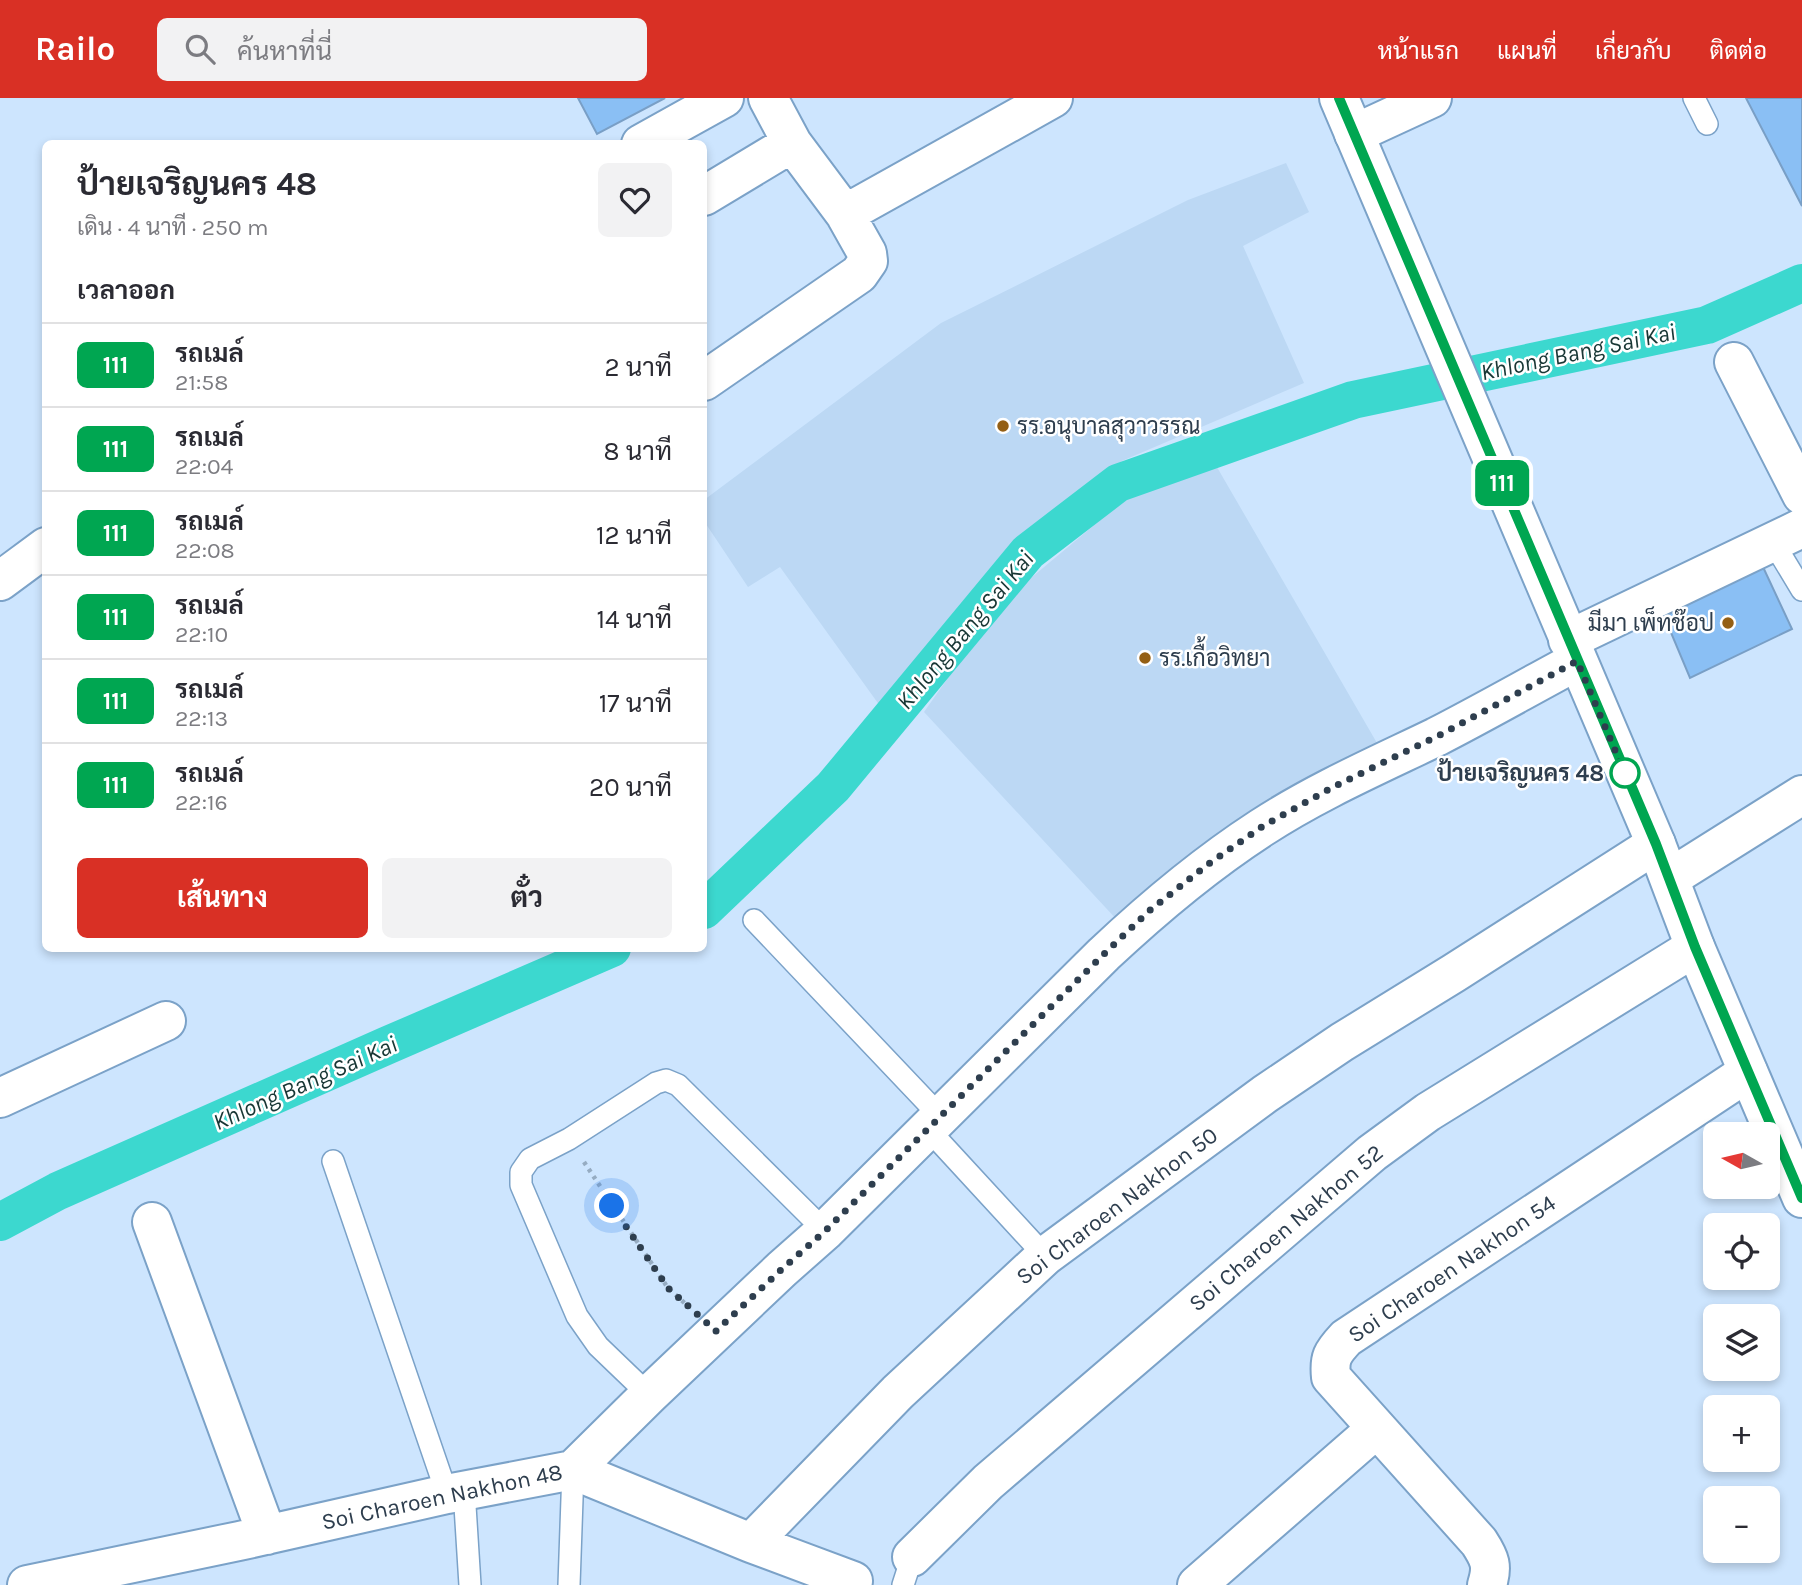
<!DOCTYPE html>
<html lang="th">
<meta charset="utf-8">
<style>
body{margin:0;font-family:Karla,Sarabun,sans-serif;background:#f2f2f3;color:#2b2b33;height:100vh;display:flex;flex-direction:column;font-size:26px;white-space:nowrap}
*{box-sizing:border-box;margin:0}
p{font-size:23px;color:#7c7c81}
.icon{flex:none;width:38px;height:38px;fill:none;stroke:currentColor;stroke-width:2;stroke-linecap:round;stroke-linejoin:round}
.map{position:relative;flex:1;overflow:hidden}
.drawer{position:absolute;left:42px;top:42px;width:665px;height:812px;display:flex;flex-direction:column;background:#fff;border-radius:10px;box-shadow:0 4px 10px #0003}
.drawer>*{flex:none}
.badge{padding:0 14px;border-radius:10px;font-size:24px;line-height:46px}
.needle{width:46px;rotate:278deg}
.fabs{position:absolute;left:1703px;top:1024px;display:grid;gap:14px}
.fabs a{display:grid;place-items:center;width:77px;height:77px;border-radius:10px;background:#fff;box-shadow:0 4px 10px #0003;font-size:35px}
.you{position:absolute;width:35px;height:35px;margin:-18px;border:5px solid #fff;border-radius:50%;background:#1a73e8;box-shadow:0 0 0 10px #1a73e833}
.map>.badge{position:absolute;translate:-50% -50%;box-shadow:0 0 0 4px #fff}
h2{padding:0 35px;font-size:26px;line-height:63px}
.round{display:grid;place-items:center;flex:none;width:74px;height:74px;border-radius:10px;background:#f2f2f3}
.headline{display:flex;align-items:center;justify-content:space-between;height:119px;padding:0 35px}
h1{font-size:33px;font-weight:700;line-height:52px}
.action{display:flex;gap:14px;margin-top:auto;padding:14px 35px}
.action a{flex:1;height:80px;border-radius:10px;background:#d93025;color:#fff;font-size:28px;font-weight:700;line-height:80px;text-align:center}
.action a+a{background:#f2f2f3;color:#2b2b33}
ul{padding:0;list-style:none}
li{display:flex;align-items:center;gap:21px;height:84px;padding:0 35px;border-top:2px solid #e1e1e2}
li div{flex:1}
li b{display:block;font-size:26px}
li em{font-style:normal}
li .badge{min-width:77px;font-weight:700;text-align:center}
header{display:flex;align-items:center;gap:42px;box-sizing:border-box;height:98px;padding:0 35px;background:#d93025;color:#fff}
header strong{font-size:33px}
nav{display:flex;gap:38px;margin-inline-start:auto;font-size:24px}
.search{width:490px;height:63px;background:#f2f2f3;display:flex;align-items:center;gap:18px;box-sizing:border-box;padding:0 24px;border-radius:10px;color:#7c7c81;font-size:26px}
.map>svg:first-child{display:block}
.built{fill:#bcd8f4}
.lines{fill:none;stroke-linecap:round;stroke-linejoin:round}
.canal{stroke:#3cd8cf;stroke-width:38}
.building{fill:#8abff4;stroke:#799fc6;stroke-width:2}
.lane-casing{stroke:#7ba2c8;stroke-width:24}
.street-casing{stroke:#7ba2c8;stroke-width:42}
.secondary-casing{stroke:#7ba2c8;stroke-width:42}
.path{stroke:#96acc2;stroke-width:4.5;stroke-dasharray:3.5 5;stroke-linecap:butt}
.lane{stroke:#fff;stroke-width:21}
.street{stroke:#fff;stroke-width:38}
.secondary{stroke:#fff;stroke-width:38}
.line-casing{stroke:#fff;stroke-width:16}
.line{stroke:#00a651;stroke-width:10}
.walk{stroke:#2e3e4e;stroke-width:7;stroke-dasharray:0 12.6}
.poi-dot{fill:#945f14;stroke:#fff;stroke-width:2.5}
.stop-dot{fill:#fff;stroke:#00a651;stroke-width:3.5}
.labels{text-anchor:middle;dominant-baseline:central;stroke-width:5;stroke-linejoin:round;paint-order:stroke}
.poi-label{font-size:23px;fill:#2e3e4e;stroke:#fff;text-anchor:start}
.stop-label{font-size:23px;font-weight:bold;fill:#2e3e4e;stroke:#fff;text-anchor:end}
.street-label{font-size:23px;fill:#2e3e4e;stroke:#fff}
.water-label{font-size:24px;font-style:italic;fill:#183735;stroke:#fff}
</style>
<header>
<strong>Railo</strong>
<div class="search"><svg class="icon" aria-label="search" viewBox="0 0 24 24"><circle cx="10" cy="10" r="6"/><path d="M15 15l6 6"/></svg>ค้นหาที่นี่</div>
<nav><a>หน้าแรก</a><a>แผนที่</a><a>เกี่ยวกับ</a><a>ติดต่อ</a></nav>
</header>
<div class="map">
<svg width="1802" height="1487" viewBox="0 0 1802 1487">
<rect width="100%" height="100%" fill="#cde5fe"/>
<!-- built -->
<path class="built" d="M1286,65l23,49 -66,34 61,137 -182,78 -119,96 -42,46 -81,103 -100,-139 -32,20 -44,-66v-21l237,-177 247,-123z
M1214,364l174,300 -257,173 -207,-223 76,-108 123,-103z"/>
<g class="lines">
<!-- canal -->
<path class="canal" d="M704,812l129,-123 195,-235 90,-69 235,-83 354,-75 95,-42
M0,1124l58,-31 330,-146 224,-97"/>
</g>
<!-- building -->
<path class="building" d="M578,0h87l-68,36z
M1746,0h56v108z
M1763,469l29,62 -102,49 -26,-62z"/>
<g class="lines">
<!-- lane casing -->
<g class="lane-casing">
<path id="lane" d="M1694,0l13,26
M1773,444l29,48
M754,822l186,196
M928,1031l117,127
M333,1063l114,333
M649,1297l-51,-49 -21,-30 -56,-131v-13l9,-13 39,-20 87,-56 10,-3 12,5 147,146
M464,1392l6,95
M569,1487l4,-115
M903,1487l9,-28"/>
</g>
<!-- street casing -->
<g class="street-casing">
<path id="street" d="M1354,36l78,-36
M641,46l83,-46
M704,98l88,-53
M845,116l208,-116
M1734,264l68,133
M704,283l155,-107 9,-13 -1,-8 -22,-39 -53,-71 -24,-45
M0,483l46,-34
M1568,542l234,-112
M1670,780l132,-83
M0,1000l166,-77
M152,1124l115,313
M573,1372l178,73 147,-151 147,-136 220,-162 77,-52 112,-69 202,-129
M751,1445l102,38
M912,1459l76,-75 384,-329 56,-41 267,-165
M27,1487l212,-44 208,-47 126,-24 76,-75 133,-126 43,-38 279,-277c49,-46 100,-89 157,-126 55,-36 117,-63 175,-91 47,-24 94,-51 141,-76
M1197,1487l179,-156
M1487,1487c6,-19 3,-26 -8,-43l-148,-165c-2,-19 1,-24 15,-39l402,-266"/>
</g>
<!-- secondary casing -->
<g class="secondary-casing">
<path id="secondary" d="M1339,0l317,746 39,103 107,251"/>
</g>
<!-- path -->
<path class="path" d="M584,1064l84,126 21,19"/>
<!-- lane -->
<use href="#lane" class="lane"/>
<!-- street -->
<use href="#street" class="street"/>
<!-- secondary -->
<use href="#secondary" class="secondary"/>
</g>
<g class="lines">
<!-- line casing -->
<g class="line-casing">
<path id="line" d="M1339,0l317,746 39,103 107,251"/>
</g>
<!-- line -->
<use href="#line" class="line"/>
<!-- walk -->
<path class="walk" d="M612,1108l56,82 48,43 66,-62 43,-38 279,-277 45,-43 58,-46 56,-39 72,-40 105,-51 137,-74 49,115 -1,-3"/>
</g>
<!-- markers -->
<g class="poi-dot">
<circle cx="1003" cy="328" r="7"/>
<circle cx="1728" cy="525" r="7"/>
<circle cx="1145" cy="560" r="7"/>
</g>
<circle class="stop-dot" cx="1625" cy="675" r="14"/>
<g class="labels">
<!-- poi labels -->
<g class="poi-label">
<text x="1017" y="328">รร.อนุบาลสุวาวรรณ</text>
<text x="1714" y="525" text-anchor="end">มีมา เพ็ทช๊อป</text>
<text x="1159" y="560">รร.เกื้อวิทยา</text>
</g>
<!-- stop labels -->
<g class="stop-label">
<text x="1604" y="675">ป้ายเจริญนคร 48</text>
</g>
<!-- street labels -->
<g class="street-label">
<text transform="translate(1117 1108) rotate(-37)">Soi Charoen Nakhon 50</text>
<text transform="translate(1286 1130) rotate(-40)">Soi Charoen Nakhon 52</text>
<text transform="translate(1452 1171) rotate(-34)">Soi Charoen Nakhon 54</text>
<text transform="translate(442 1399) rotate(-12)">Soi Charoen Nakhon 48</text>
</g>
<!-- water labels -->
<g class="water-label">
<text transform="translate(1578 254) rotate(-12)">Khlong Bang Sai Kai</text>
<text transform="translate(965 532) rotate(-50)">Khlong Bang Sai Kai</text>
<text transform="translate(305 985) rotate(-24)">Khlong Bang Sai Kai</text>
</g>
</g>
</svg>
<div class="fabs">
<a><svg class="needle" viewBox="-14 -14 28 28"><path d="M0-13l5 13h-10z" fill="#e53935"/><path d="M0 13l5-13h-10z" fill="#7c7c81"/></svg></a>
<a><svg class="icon" aria-label="locate" viewBox="0 0 24 24"><circle cx="12" cy="12" r="6"/><path d="M12 2v4M12 18v4M2 12h4M18 12h4"/></svg></a>
<a><svg class="icon" aria-label="layers" viewBox="0 0 24 24"><path d="M12 4l9 5-9 5-9-5zM3 14l9 5 9-5"/></svg></a>
<a>+</a>
<a>−</a>
</div>
<div class="you" style="left:612px;top:1108px"></div>
<b class="badge" style="left:1502px;top:385px;background:#00a651;color:#fff">111</b>
<section class="drawer">
<div class="headline"><div><h1>ป้ายเจริญนคร 48</h1><p>เดิน · 4 นาที · 250 m</p></div><a class="round"><svg class="icon" aria-label="heart" viewBox="0 0 24 24"><path d="M12 20l-8-8c-3-5 5-10 8-4 3-6 11-1 8 4z"/></svg></a></div>
<h2>เวลาออก</h2>
<ul>
<li><span class="badge" style="background:#00a651;color:#fff">111</span><div><b>รถเมล์</b><p>21:58</p></div><em>2 นาที</em></li>
<li><span class="badge" style="background:#00a651;color:#fff">111</span><div><b>รถเมล์</b><p>22:04</p></div><em>8 นาที</em></li>
<li><span class="badge" style="background:#00a651;color:#fff">111</span><div><b>รถเมล์</b><p>22:08</p></div><em>12 นาที</em></li>
<li><span class="badge" style="background:#00a651;color:#fff">111</span><div><b>รถเมล์</b><p>22:10</p></div><em>14 นาที</em></li>
<li><span class="badge" style="background:#00a651;color:#fff">111</span><div><b>รถเมล์</b><p>22:13</p></div><em>17 นาที</em></li>
<li><span class="badge" style="background:#00a651;color:#fff">111</span><div><b>รถเมล์</b><p>22:16</p></div><em>20 นาที</em></li>
</ul>
<div class="action"><a>เส้นทาง</a><a>ตั๋ว</a></div>
</section>
</div>
